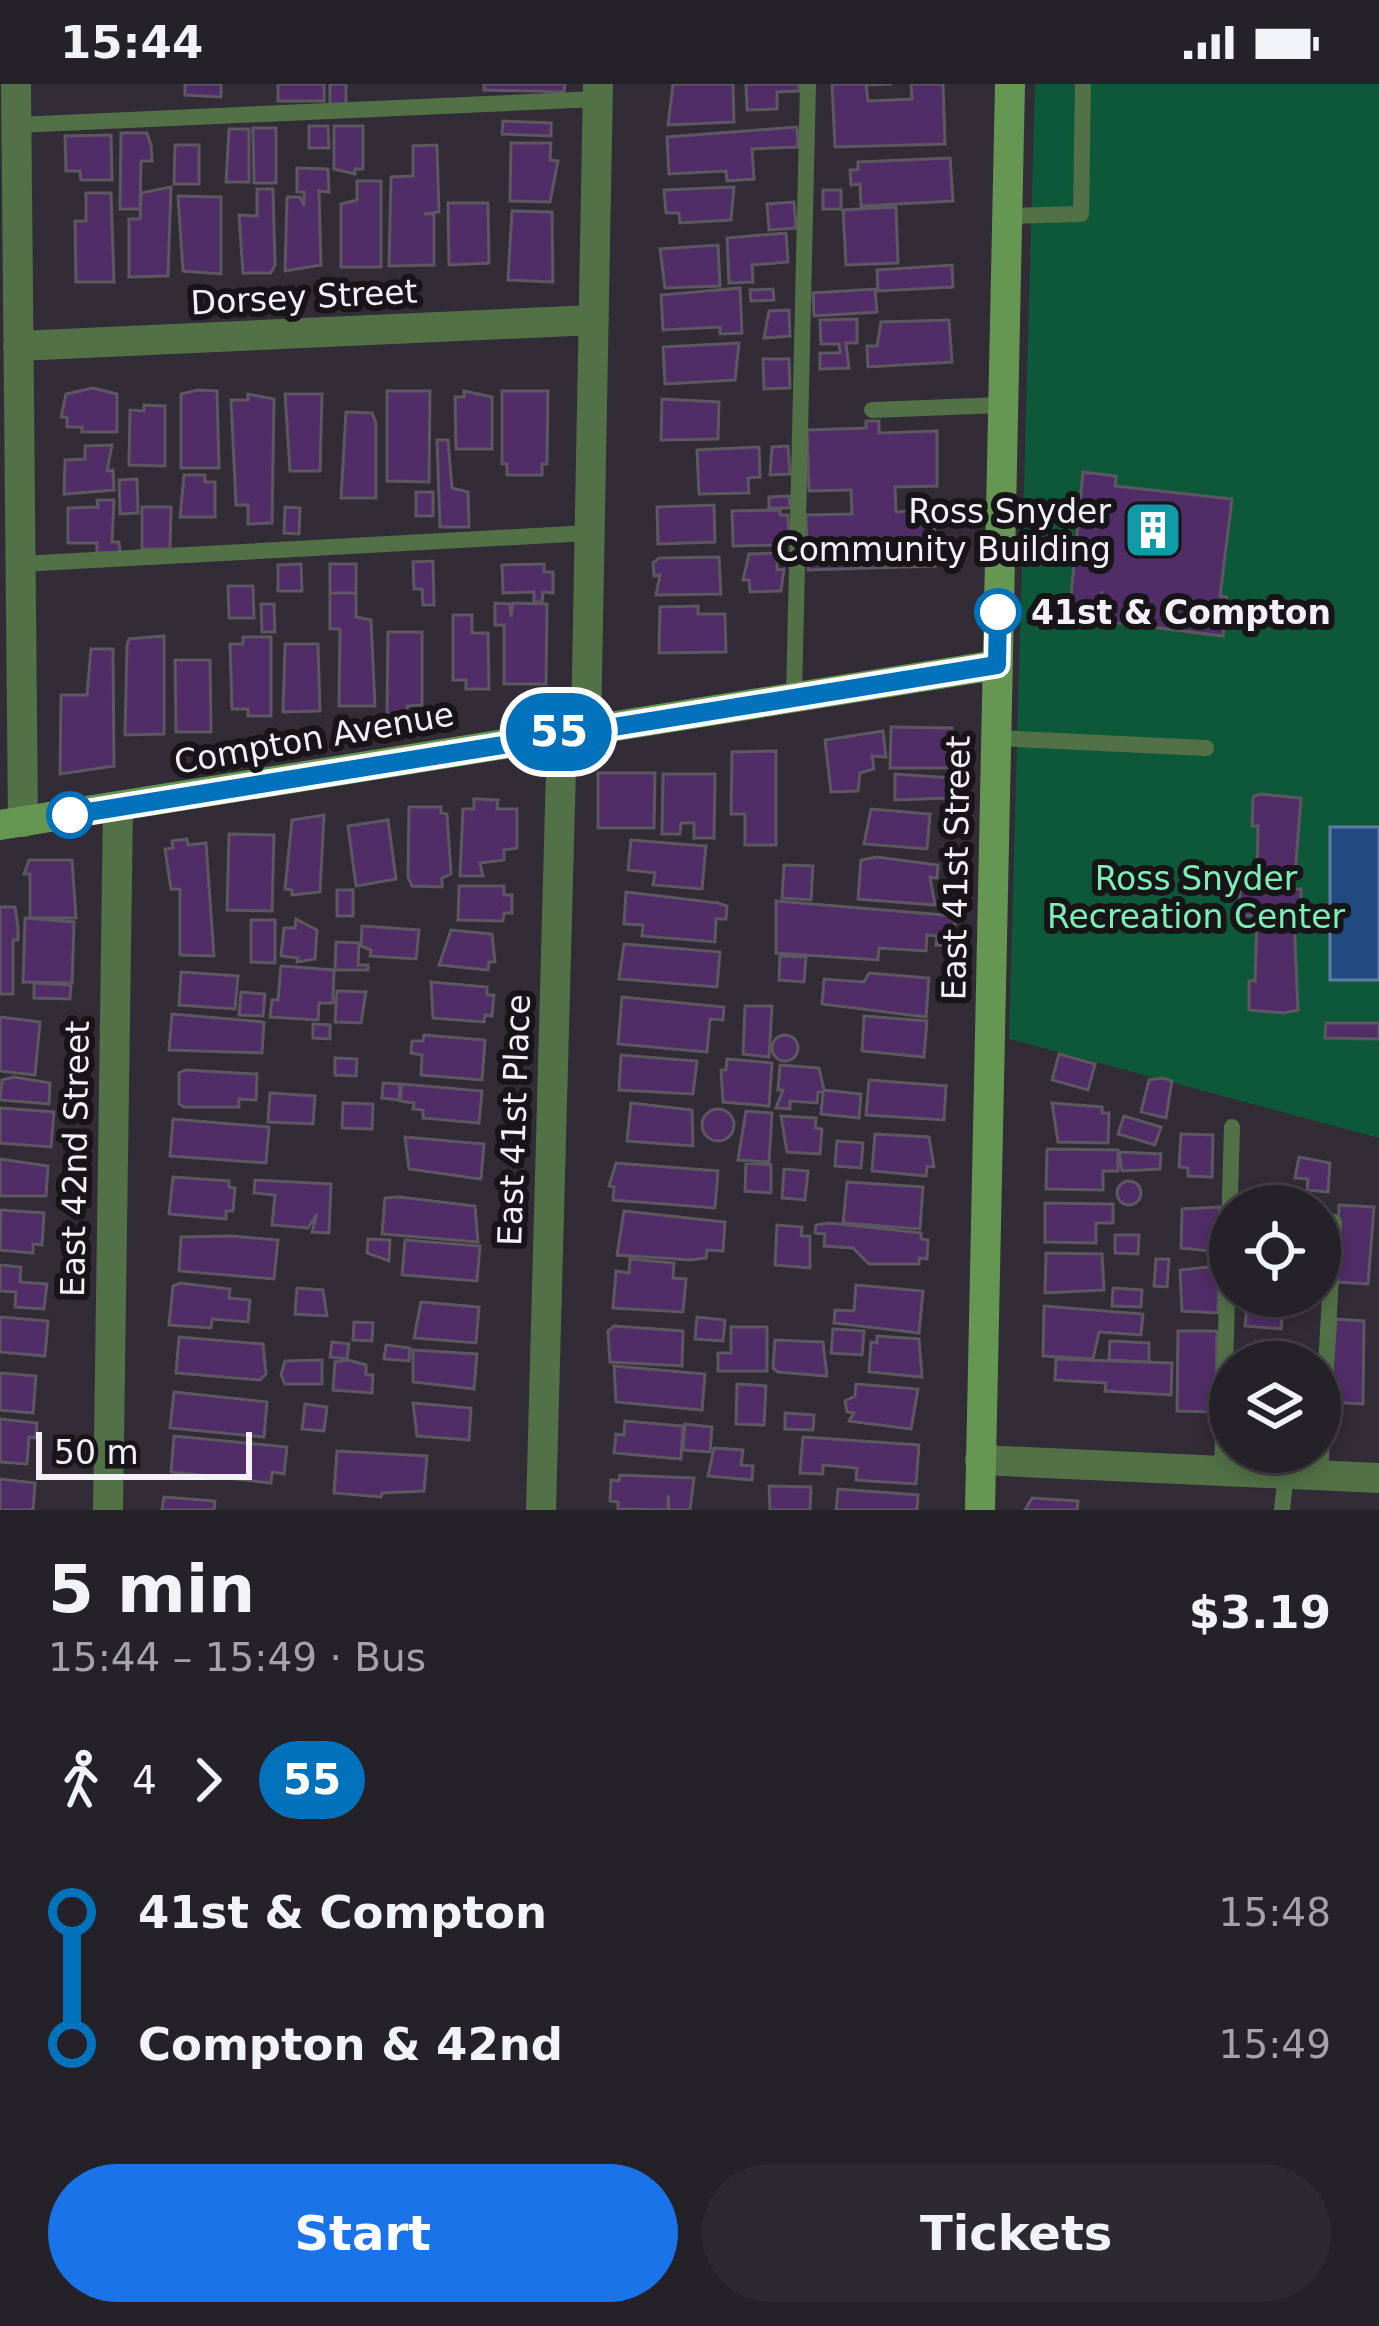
<!DOCTYPE html>
<meta charset="utf-8">
<style>
body{margin:0;font-family:"DejaVu Sans",sans-serif;background:#2d2930;color:#f1f3f6;height:100vh;display:flex;flex-direction:column;font-size:45px;white-space:nowrap}
*{box-sizing:border-box;margin:0}
p{font-size:39px;color:#a3a3a8}
.icon{flex:none;width:66px;height:66px;fill:none;stroke:currentColor;stroke-width:2;stroke-linecap:round;stroke-linejoin:round}
.map{position:relative;height:1426px;overflow:hidden}
.drawer{display:flex;flex-direction:column;background:#252128;flex:1}
.drawer>*{flex:none}
.badge{padding:0 24px;border-radius:39px;font-size:42px;line-height:78px}
.buttons{position:absolute;left:1209px;top:1101px;display:grid;gap:24px}
.buttons a{display:grid;place-items:center;width:132px;height:132px;border-radius:50%;background:#252128;box-shadow:0 6px 18px #0003,0 0 0 3px #423e45;font-size:60px}
.scale{position:absolute;left:36px;bottom:30px;width:216px;box-sizing:border-box;padding-left:12px;border:6px solid #f3f0f6;border-top:0;font-size:33px;line-height:42px;white-space:nowrap;color:#f3f0f6;-webkit-text-stroke:9px #181519;paint-order:stroke}
.map>.badge{position:absolute;translate:-50% -50%;box-shadow:0 0 0 6px #fff}
.legs{display:flex;align-items:center;gap:18px;height:132px;padding:0 48px;font-size:39px}
.legs p{margin-inline-start:auto}
.summary{display:flex;align-items:center;justify-content:space-between;height:204px;padding:0 48px}
h1{font-size:66px;font-weight:800;line-height:90px}
.cta{display:flex;gap:24px;margin-top:auto;padding:24px 48px}
.cta a{flex:1;height:138px;border-radius:72px;background:#1a73e8;color:#fff;font-size:48px;font-weight:800;line-height:138px;text-align:center}
.cta a+a{background:#2d2930;color:#f1f3f6}
ul{padding:0 48px;list-style:none}
li{display:flex;align-items:center;gap:42px;height:132px;font-size:45px}
li i{display:grid;place-items:center;width:18px;height:100%;margin:0 15px;background:currentColor}
li i::after{content:'';width:30px;height:30px;margin:-15px;border:9px solid;border-radius:50%;background:#252128}
li p{margin-inline-start:auto}
li:first-child i{background:linear-gradient(#0000 50%,currentColor 0)}
li:last-child i{background:linear-gradient(currentColor 50%,#0000 0)}
.status{display:flex;justify-content:space-between;align-items:center;height:84px;padding:0 60px;background:#252128;direction:ltr}
.status svg{height:33px;fill:currentColor}
.map>svg:first-child{display:block}
.green{fill:#0e583a}
.water{fill:#204a80;stroke:#5f7ca3;stroke-width:3}
.building{fill:#512d67;stroke:#5c5760;stroke-width:3}
.lines{fill:none;stroke-linecap:round;stroke-linejoin:round}
.lane{stroke:#527147;stroke-width:16}
.street{stroke:#527147;stroke-width:30}
.secondary{stroke:#659652;stroke-width:30}
.line-1-casing{stroke:#fff;stroke-width:27}
.line-1{stroke:#0072bc;stroke-width:18}
.stop-1-dot{fill:#fff;stroke:#0072bc;stroke-width:6}
.labels{text-anchor:middle;dominant-baseline:central;stroke-width:12;stroke-linejoin:round;paint-order:stroke}
.street-label{font-size:33px;fill:#f3f0f6;stroke:#181519}
.poi-label{font-size:33px;fill:#f3f0f6;stroke:#181519;text-anchor:end}
.stop-label{font-size:33px;font-weight:bold;fill:#f3f0f6;stroke:#181519;text-anchor:start}
.park-label{font-size:33px;fill:#7ceeb6;stroke:#181519}
</style>
<div class="status"><b>15:44</b><svg viewBox="0 0 49 12"><path d="M0 12V9h3v3zM5 12V6h3v6zM10 12V3h3v9zM15 12V0h3v12zM26 1h20v11H26zM47 4h2v5h-2z"/></svg></div>
<div class="map">
<svg width="1379" height="1426" viewBox="0 0 1379 1426">
<rect width="100%" height="100%" fill="#312c35"/>
<!-- green -->
<path class="green" d="M1035,0h344v1054l-370,-99z"/>
<!-- water -->
<path class="water" d="M1330,743h49v153h-49z"/>
<!-- building -->
<path class="building" d="M185,0h36v13l-36,-2z
M278,0h46v17h-46z
M330,0h16v24l-16,1z
M484,0h81l-1,8 -80,-2z
M673,0h60l1,38 -66,3z
M746,0h53v7l-22,1v17l-30,1z
M832,0h60l-26,1 2,16 44,-2 -1,-15h32l2,60 -110,3z
M503,37l48,2v13l-49,-2z
M309,42h19l1,22h-20z
M334,42h29v43h-8v5l-21,-5z
M797,43l1,20 -46,2 2,30 -27,2 -1,-10 -57,3 -2,-37z
M253,44h23v55h-22z
M229,45h20v53h-23z
M121,49h26l4,12 1,16h-11l-1,48h-20z
M111,51l1,45h-31l-1,-9h-14l-1,-35z
M511,59h40l-1,17 8,1 -8,41 -40,-1z
M175,61h24v39h-25z
M437,61l2,67 -15,2h10v51l-45,1 2,-89 22,-1v-30z
M950,74l3,43 -92,5 -1,-22 -9,1 -1,-15h8v-8z
M297,84l31,1 1,23 -10,-1 2,74 -36,6 2,-74h13l4,9v-14h-7z
M357,97h24v86h-40v-63l16,-4z
M171,103l-3,89 -39,1v-58h11l1,-26z
M734,103l-3,33 -51,3 -1,-10h-13l-2,-23z
M257,105h16l2,76 -4,8h-28l-4,-58 18,1z
M823,106h18v19h-18z
M86,109h25l3,89h-38l-1,-61h11z
M178,112l43,1v77l-38,-3z
M794,118l2,26 -27,2 -2,-26z
M448,119h40l1,60 -40,2z
M896,123l2,56 -52,2 -3,-55z
M512,127l40,1 1,70 -45,-2z
M786,149l2,29 -36,3 1,17 -24,1 -2,-45z
M718,161l2,41 -55,2 -5,-39z
M952,181l1,22 -75,4 -1,-21z
M740,204l2,45 -22,1v-7l-57,3 -2,-35z
M773,205l1,11 -23,1 -1,-11z
M875,205l2,23 -63,4 -1,-23z
M789,226l1,26 -26,2 5,-27z
M857,235v24h-11l3,25 -29,1v-16h20l-1,-9h-18l-1,-24z
M949,236l3,42 -84,5 -1,-21h10l4,-24z
M739,259l-4,37 -70,4 -2,-37z
M763,275h26l1,29 -26,1z
M93,304l24,6v38h-35v-5h-15v-10h-6l5,-23z
M198,306l19,1 2,77h-38v-74z
M387,307h43l-1,91 -42,-1z
M464,307l28,6v52h-36l-1,-52h9z
M502,307h46l-1,73h-5v11h-35v-11h-5z
M248,310l26,5 -2,124 -24,1v-19h-12l-5,-105h17z
M285,310h37l-2,77h-30z
M662,315l57,3 -1,37 -57,1z
M144,321l21,1v60l-36,-1 1,-55 14,1z
M346,328l26,1 4,10v75h-35z
M866,337h13v12l58,-2v55l-42,1 1,25 38,-2 1,56 -127,4 -2,-55 46,-1 -1,-24 -42,1 -2,-61 59,-2z
M437,356h11l4,48 16,4 1,35h-29z
M112,361l-5,26 6,-1 1,20 -50,4 1,-34 20,-1v-13z
M788,362l2,28 -20,1 2,-28z
M759,363l1,30 -12,1 1,15 -50,1 -2,-44z
M1083,388l33,4 -1,10 117,13 -12,97 7,1 -4,39 -121,-15v-30l-4,34 -29,-9z
M184,391h21v7h10v35h-35z
M137,395l1,34 -18,1 -1,-34z
M416,408h17v24h-17z
M789,412l1,12h-21v-11z
M97,416h17l-2,42h7l1,11h-23v-10h-29v-35l30,-1z
M714,421l1,37 -57,2 -1,-37z
M142,423h29l-1,42h-28z
M285,423l15,1 -1,26 -15,-1z
M780,426v5h8l1,25h-8v5l-48,1 -1,-35z
M777,469v17l7,-1 -3,22 -31,1 -1,-12h-6l6,-26z
M719,473l2,37 -65,1 4,-20 -6,1 -1,-13 6,-5z
M433,477l1,44h-11l-1,-16h-8l-1,-27z
M301,480l1,27h-24v-26z
M330,480h26v29h-26z
M544,480v8h9v21l-10,-1 -1,10h-8v-10l-31,1 -1,-28z
M228,502h25l1,32h-25z
M330,509h26v24l15,3 4,86h-36l1,-77h-10z
M495,519l15,1 1,13 2,-14 34,1 -1,80h-42v-59h-9z
M261,520h13l1,28h-13z
M698,522v8h27l1,38 -67,1 1,-46z
M453,531h19v18h16l1,56h-23v-9h-13z
M388,548h34v73l-15,1v8h-20z
M164,552v98l-39,1 2,-90 2,-6z
M243,553h28v79h-23v-7h-16l-2,-65h13z
M285,560h33l2,67 -37,1z
M91,565h22l1,117 -54,8 1,-79h26z
M175,576h35l1,72h-35z
M891,643l61,1v13h-6l5,27h-61z
M883,647l3,26 -14,-1 2,13 -14,4 -2,18 -27,1 -6,-52z
M776,667v94h-31v-31h-14l1,-62z
M598,689h57l-1,55h-56z
M663,690h52l-1,64h-20v-15h-13l-1,11h-18z
M895,690l56,4 -1,20 -55,2z
M1260,710l41,4 -7,91h7v29h-7l4,92 -15,3 -34,-3v-29h6l2,-65 -18,-1 1,-26h17l1,-63h-6l1,-29z
M474,715l24,1 -1,9h20v39l-13,2v10l-24,3 3,13h-23l3,-67h11z
M409,723h32v6l6,1 4,60 -9,4v9l-30,-1 -4,-9z
M871,725l59,5 -3,35 -63,-5z
M324,731l-4,77 -28,3v-5l-7,-1 7,-69z
M388,736l8,59 -40,7 -8,-60z
M229,750l45,1 -2,76 -45,-1z
M187,755l1,6 18,-2 8,113 -34,-1v-66h-9l-6,-40 8,-1 -1,-7z
M631,756l75,6 -4,43 -49,-4 2,-12 -27,-3z
M877,773l61,8 -1,13 -7,-1 5,28 -77,-6 3,-39z
M29,776h43l4,58h-46v-44h-6z
M784,781l29,1 -2,34 -29,-2z
M459,802h45v9h8v18h-8l-1,8 -45,-1z
M337,806h16v26h-16z
M626,808l92,11 9,3 -1,13h-10l-1,23 -73,-6 1,-11 -19,-1z
M776,817l179,15 -1,30 -18,-1 1,-9 -10,-1 -1,16 -47,-3 -1,12 -102,-7z
M0,823h15l3,20v13h-5v54h-13z
M25,834l49,4 -2,61 -49,-1z
M296,835l21,11 -2,29 -18,3 1,-4 -17,-2 3,-28h11z
M251,836h24v43l-24,-1z
M362,842l57,4 -3,29 -46,-3 1,-6 -10,-4z
M451,846l41,4 3,28h-6l-1,8 -49,-5z
M336,858l23,1 -1,22h10v5h-33z
M624,860l96,8 -3,35 -98,-8z
M780,872l26,1 -2,25 -25,-2z
M281,882l53,4 -1,33h-14l-1,17 -48,-3 2,-17h6z
M181,888l57,4 -3,33 -56,-4z
M869,889l60,5 -3,39 -104,-13 2,-25 40,3z
M431,898l56,5v8h7l-2,21 -7,-1 -1,7 -51,-4z
M34,899l37,2 -1,14 -36,-1z
M337,907l29,1 -5,31 -26,-1z
M241,908l24,2 -2,22 -24,-1z
M622,913l102,10 -1,13 -13,-1 -3,33 -89,-8z
M745,922h27l-3,51 -26,-3z
M172,930l92,8 -2,31 -93,-3z
M864,932l63,5 -3,36 -62,-6z
M0,933l40,5 -5,53 -35,-4z
M1326,939h53v16l-54,-1z
M313,940l17,1v14l-17,-1z
M772 964a13 13 0 1 1 26 0a13 13 0 1 1-26 0Z
M424,951l61,5 -3,40 -61,-5 1,-20 -11,-2 1,-12h11z
M1059,970l36,10 -7,26 -36,-10z
M621,971l76,6 -4,33 -74,-4z
M335,974l22,1 -1,17 -21,-1z
M727,975l45,4 -3,43 -46,-4 -2,-32h5z
M780,981l39,3 5,22 37,4 -2,24 -38,-4 2,-22h-5l-1,11 -27,-2v8l-14,-1 7,-18h-5z
M185,986l72,4 -1,26 -17,-1v8h-55l-5,-3v-31z
M14,993l36,6 -1,21 -49,-4 2,-20z
M1162,994l10,3 -6,37 -25,-6 8,-32z
M869,996l77,6 -2,34 -78,-5z
M383,999l17,1 -1,16 -17,-2z
M402,1000l80,7 -3,32 -56,-5v-8l-10,-1 1,-6 -14,-2z
M270,1009l45,3 -2,28 -45,-2z
M343,1019l30,1 -1,25 -30,-1z
M631,1019l61,7 1,36 -66,-5z
M1052,1019l50,4v6h7l-1,30 -50,-1z
M0,1024l54,4 -3,35 -51,-4z
M702 1041a16 16 0 1 1 32 0a16 16 0 1 1-32 0Z
M746,1027l26,2 -3,49 -31,-2z
M781,1032l35,2 -1,10 7,1 -2,25 -33,-2z
M1124,1032l37,11 -6,18 -37,-11z
M173,1035l96,8 -3,36 -96,-7z
M875,1050l54,3 5,30 -7,-1 -1,10 -54,-5z
M1181,1050l32,1 -1,42 -24,-1v-8l-9,-1z
M405,1053l79,7 -3,35 -72,-10z
M837,1057l26,2 -2,25 -26,-2z
M1047,1065l71,1v21h-15v19l-57,-1z
M1119,1068l42,2 -1,15 -38,2z
M1299,1073l31,6 -2,29 -21,-2 1,-11 -13,-1z
M0,1075l48,7 -2,30h-46z
M616,1079l102,8 -3,37 -102,-8 1,-13 -5,-1z
M746,1079l25,2v28l-26,-2z
M784,1085l24,2 -3,29 -23,-2z
M173,1093l56,4v6l6,1 -2,23h-7v8l-57,-5z
M255,1096l76,4 -2,49 -17,-1 5,-18 -9,14 -36,-3 3,-30 -21,-2z
M1117 1109a12 12 0 1 1 24 0a12 12 0 1 1-24 0Z
M847,1098l76,5 -3,42 -77,-6z
M1258,1103l35,3 -1,16h-36z
M399,1113l76,9 3,36 -96,-8 3,-36z
M1045,1119l68,1v19h-17v20l-51,-1z
M1339,1121l35,2 -6,77 -32,-2z
M1220,1123l-1,45 -38,-4 1,-39z
M1,1126l43,3 -2,32 -9,-1v9l-33,-3z
M624,1127l101,11 -2,29 -16,-1 -1,8 -15,2 -74,-5z
M830,1139l91,10v6l7,1 -1,19 -8,-1v6h-50l-16,-16 -29,-2 1,-12 -10,-1 1,-8z
M777,1141l25,2 -1,9h9v32l-35,-3z
M1115,1151h24l-1,19 -23,-1z
M231,1152l47,4 -4,39 -95,-8 2,-34z
M368,1155l22,1 -1,21 -22,-8z
M405,1156l75,6 -3,35 -75,-6z
M1046,1169l56,1 2,36 -59,3z
M630,1175l44,4 -1,15 13,1 -3,33 -70,-4 3,-37 13,2z
M1156,1175h13l-2,28 -13,-1z
M0,1181l21,2 -1,15 27,2 -3,25 -29,-2 1,-15 -16,-1z
M1208,1183h11l-1,46 -36,-2 -2,-41z
M180,1199l50,6 -1,9 21,2 -2,22 -36,-3 -1,9 -42,-3 4,-39z
M856,1201l67,6 -4,42 -85,-10 1,-13 19,1z
M297,1204l26,2 4,26 -32,-2z
M1113,1204l29,2 -1,17 -29,-1z
M1248,1212h36l-3,33 -36,-3z
M421,1218l58,5 -3,36 -62,-5z
M1044,1222l99,8 -2,21 -42,-3 -6,27 -50,-3z
M0,1233l48,4 -3,35 -45,-4z
M697,1233l28,3 -2,21 -28,-2z
M1336,1235l28,2 -1,83 -34,-2z
M354,1238l19,1 -1,18 -19,-1z
M614,1242l69,5 -1,35 -72,-4 -2,-31z
M731,1243h36v44h-49v-18h13z
M833,1245l31,2 -2,24 -31,-2z
M1178,1247h39l-1,81 -39,-1z
M877,1252l42,3 3,38 -53,-5 2,-30 6,1z
M179,1253l84,7 3,30 -6,6 -84,-7z
M775,1256l48,2 4,34 -49,-4 -5,-4z
M1110,1257l39,2v19l-40,-2z
M332,1258l17,2 -2,15 -17,-2z
M1256,1258h10v8l29,1v11h-50v-12h11z
M386,1261l24,3 -1,13 -25,-2z
M413,1266l64,4 -3,35 -61,-7z
M1056,1275l116,4 -1,32 -66,-4 1,-8 -51,-3z
M322,1276v24h-37l-4,-9 4,-14z
M348,1276l18,5v10h7l-1,18 -39,-3 2,-28z
M614,1282l91,8 -3,36 -86,-8z
M0,1289l36,3 -3,37 -33,-3z
M737,1300l29,2 -2,39 -28,-1z
M856,1300l62,5 -7,40 -62,-8 5,-8 -7,-1 -2,-11 10,-5z
M174,1308l93,10 -3,35 -94,-9z
M413,1319l58,5 -2,32 -52,-4z
M305,1320l22,3 -3,24 -22,-2z
M785,1329l29,2 -1,15 -28,-1z
M0,1335l37,4 -1,15 -7,-1 -2,27 -27,-2z
M625,1337l58,5 -2,33 -67,-6 2,-19 8,1z
M685,1340l27,3 -2,25 -27,-2z
M174,1352l113,11 -3,27 -12,-2 -1,11 -100,-11z
M803,1353l116,8 -3,39 -60,-4 1,-12 -34,-3v9l-23,-1z
M714,1364l29,2 -2,15 12,1 -1,14 -44,-4z
M337,1367l90,5 -3,35 -42,2 -1,4 -47,-4z
M620,1391l74,3 -4,32h-21l-1,-15v15l-50,-1v-7l-8,-1 1,-21 8,1z
M0,1395l35,4 -2,27h-33z
M769,1402l42,1 -1,23h-40z
M838,1405l80,6 -1,15h-81z
M164,1413l51,4 -1,9h-52z
M1032,1414l46,3 -1,9h-52z"/>
<g class="lines">
<!-- lane -->
<path class="lane" d="M17,41l580,-26
M1007,132l74,-2 2,-130
M872,326l131,-5
M20,480l569,-31
M794,612l14,-612
M995,654l211,10
M1222,1387l10,-344
M1320,1392l14,-254
M1282,1426l4,-36"/>
<!-- street -->
<path class="street" d="M16,0l7,738
M18,262l576,-26
M586,644l12,-644
M980,1376l399,18
M108,1426l10,-702
M541,1426l21,-778"/>
<!-- secondary -->
<path class="secondary" d="M0,741l996,-160
M980,1426l30,-1426"/>
</g>
<g class="lines">
<!-- line-1 casing -->
<g class="line-1-casing">
<path id="line-1" d="M70,731l927,-150 1,-53"/>
</g>
<!-- line-1 -->
<use href="#line-1" class="line-1"/>
</g>
<!-- icons -->
<defs>
<g id="building-square" transform="scale(3)"><rect x="-9" y="-9" width="18" height="18" rx="4" fill="#0f9aa8" stroke="#181519"/><path d="M-4-6H4V6H1V3H-1V6H-4ZM-2.5-4.3h1.7v1.8h-1.7ZM.8-4.3h1.7v1.8H.8ZM-2.5-1h1.7V.8h-1.7ZM.8-1h1.7V.8H.8Z" fill="#fff"/></g>
</defs>
<g fill-rule="evenodd">
<use href="#building-square" x="1153" y="446"/>
</g>
<!-- markers -->
<g class="stop-1-dot">
<circle cx="998" cy="528" r="21"/>
<circle cx="70" cy="731" r="21"/>
</g>
<g class="labels">
<!-- street labels -->
<g class="street-label">
<text transform="translate(304 213) rotate(-3)">Dorsey Street</text>
<text transform="translate(314 654) rotate(-10)">Compton Avenue</text>
<text transform="translate(956 784) rotate(-89)">East 41st Street</text>
<text transform="translate(514 1036) rotate(-88)">East 41st Place</text>
<text transform="translate(75 1075) rotate(-89)">East 42nd Street</text>
</g>
<!-- poi labels -->
<g class="poi-label">
<text x="1111" y="427">Ross Snyder<tspan x="1111" dy="38">Community Building</tspan></text>
</g>
<!-- stop labels -->
<g class="stop-label">
<text x="1031" y="528">41st &amp; Compton</text>
</g>
<!-- park labels -->
<g class="park-label">
<text x="1196" y="794">Ross Snyder<tspan x="1196" dy="38">Recreation Center</tspan></text>
</g>
</g>
</svg>
<div class="buttons">
<a><svg class="icon" aria-label="locate" viewBox="0 0 24 24"><circle cx="12" cy="12" r="6"/><path d="M12 2v4M12 18v4M2 12h4M18 12h4"/></svg></a>
<a><svg class="icon" aria-label="layers" viewBox="0 0 24 24"><path d="M12 4l9 5-9 5-9-5zM3 14l9 5 9-5"/></svg></a>
</div>
<div class="scale">50 m</div>
<b class="badge" style="left:559px;top:648px;background:#0072bc;color:#fff">55</b>
</div>
<section class="drawer">
<div class="summary"><div><h1>5 min</h1><p>15:44 – 15:49 · Bus</p></div><b>$3.19</b></div>
<div class="legs"><svg class="icon" aria-label="walk" viewBox="0 0 24 24"><circle cx="13" cy="4" r="2"/><path d="M13 8l-2 6 4 7M11 14l-3 7M7 12l3-4h3l4 4"/></svg>4<svg class="icon" aria-label="forward" viewBox="0 0 24 24"><path d="M9 5l7 7-7 7"/></svg><b class="badge" style="background:#0072bc;color:#fff">55</b></div>
<ul>
<li><i style="color:#0072bc"></i><b>41st &amp; Compton</b><p>15:48</p></li>
<li><i style="color:#0072bc"></i><b>Compton &amp; 42nd</b><p>15:49</p></li>
</ul>
<div class="cta"><a>Start</a><a>Tickets</a></div>
</section>
